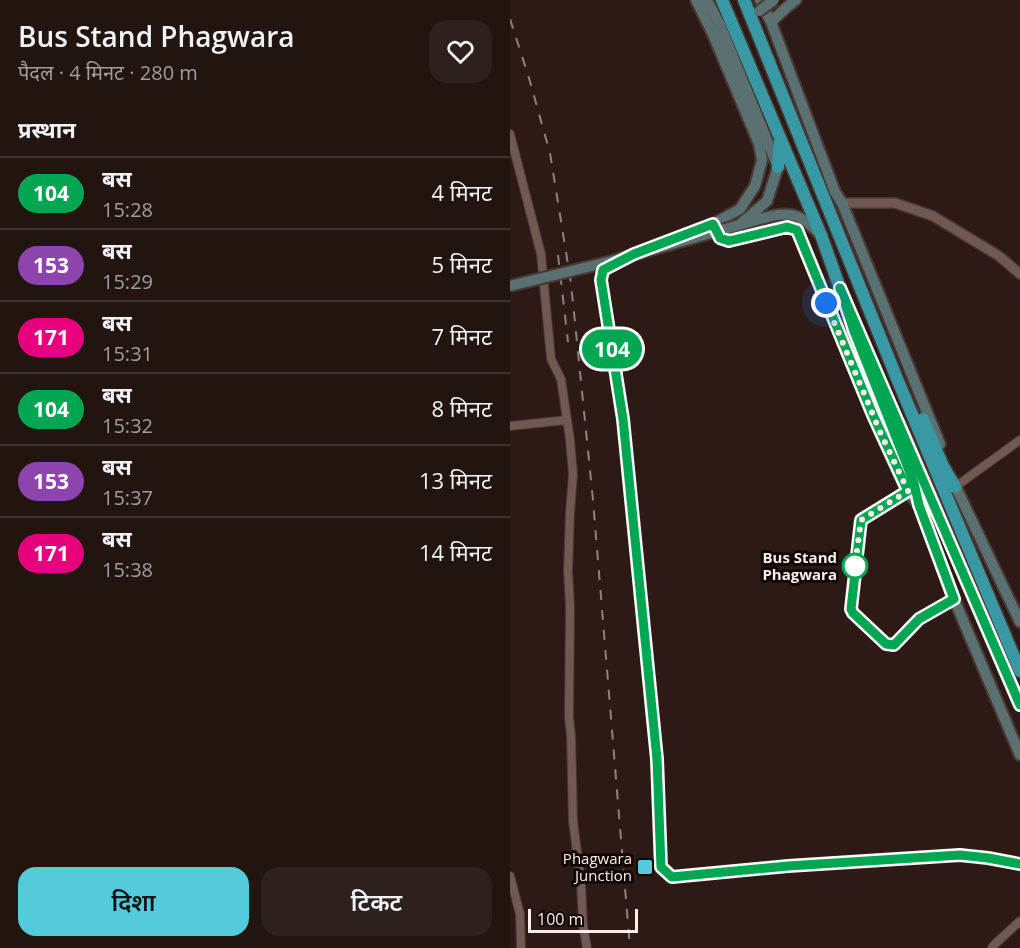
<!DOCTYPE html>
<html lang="hi">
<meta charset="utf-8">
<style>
body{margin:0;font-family:"Open Sans","Noto Sans Devanagari",sans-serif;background:#2e211d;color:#f1f3f6;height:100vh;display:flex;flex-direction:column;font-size:22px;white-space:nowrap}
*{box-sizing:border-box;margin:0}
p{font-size:20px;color:#a29e9e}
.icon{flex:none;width:33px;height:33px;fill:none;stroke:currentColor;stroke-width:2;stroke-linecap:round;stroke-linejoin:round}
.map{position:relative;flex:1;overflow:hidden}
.details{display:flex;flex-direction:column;background:#22140f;width:510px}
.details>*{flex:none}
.badge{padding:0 12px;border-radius:20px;font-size:21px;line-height:39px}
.scale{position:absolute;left:18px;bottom:15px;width:110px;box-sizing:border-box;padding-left:6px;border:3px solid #fbede9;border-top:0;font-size:16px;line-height:21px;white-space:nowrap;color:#fbede9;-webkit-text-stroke:4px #100705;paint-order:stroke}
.you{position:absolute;width:30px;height:30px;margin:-15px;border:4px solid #fff;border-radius:50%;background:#1a73e8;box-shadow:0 0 0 9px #1a73e833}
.map>.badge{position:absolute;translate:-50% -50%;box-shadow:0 0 0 3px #fff}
h2{padding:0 18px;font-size:22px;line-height:54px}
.round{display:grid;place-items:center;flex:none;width:63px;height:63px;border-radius:18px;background:#2e211d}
.head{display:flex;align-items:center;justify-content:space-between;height:102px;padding:0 18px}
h1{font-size:28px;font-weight:600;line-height:45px}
.primary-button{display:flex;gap:12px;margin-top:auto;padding:12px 18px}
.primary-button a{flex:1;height:69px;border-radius:18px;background:#53cbdb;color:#111;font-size:24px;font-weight:600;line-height:69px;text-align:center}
.primary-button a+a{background:#2e211d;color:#f1f3f6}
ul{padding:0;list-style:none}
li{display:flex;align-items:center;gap:18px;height:72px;padding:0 18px;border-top:2px solid #3f332f}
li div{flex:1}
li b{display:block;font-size:22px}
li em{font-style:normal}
li .badge{min-width:66px;font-weight:700;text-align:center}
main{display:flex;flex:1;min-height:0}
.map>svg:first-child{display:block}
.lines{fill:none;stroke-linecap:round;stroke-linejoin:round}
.service-casing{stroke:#483835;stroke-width:7}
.minor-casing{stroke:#483835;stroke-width:10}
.tertiary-casing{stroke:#483835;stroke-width:12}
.secondary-casing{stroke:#483835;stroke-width:14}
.trunk-casing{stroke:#483835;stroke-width:15}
.service{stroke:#705952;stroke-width:4}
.minor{stroke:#705952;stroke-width:8}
.tertiary{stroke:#705952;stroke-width:9}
.secondary{stroke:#5b7070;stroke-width:10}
.trunk{stroke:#3898a3;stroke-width:12}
.rail{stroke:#91817c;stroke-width:2;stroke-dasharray:10 10;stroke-linecap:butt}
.secondary-bridge-casing{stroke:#483835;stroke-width:14;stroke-linecap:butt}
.secondary-bridge{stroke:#5b7070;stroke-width:10}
.line-casing{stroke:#fff;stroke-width:14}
.line{stroke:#00a651;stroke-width:9}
.walk{stroke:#fbede9;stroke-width:6;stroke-dasharray:0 10.8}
.stop-dot{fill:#fff;stroke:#00a651;stroke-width:3}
.poi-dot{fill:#53cbdb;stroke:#100705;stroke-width:2}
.labels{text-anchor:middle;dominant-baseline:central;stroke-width:6;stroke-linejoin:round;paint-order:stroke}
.stop-label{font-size:15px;font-weight:bold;fill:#fbede9;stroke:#100705;text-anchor:end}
.poi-label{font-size:15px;fill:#fbede9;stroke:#100705;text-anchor:end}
</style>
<main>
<section class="details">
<div class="head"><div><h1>Bus Stand Phagwara</h1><p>पैदल · 4 मिनट · 280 m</p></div><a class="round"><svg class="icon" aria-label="heart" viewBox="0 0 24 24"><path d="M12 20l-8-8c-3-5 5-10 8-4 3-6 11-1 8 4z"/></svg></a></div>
<h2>प्रस्थान</h2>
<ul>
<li><span class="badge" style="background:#00a651;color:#fff">104</span><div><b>बस</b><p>15:28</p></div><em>4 मिनट</em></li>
<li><span class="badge" style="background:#8e44ad;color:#fff">153</span><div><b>बस</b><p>15:29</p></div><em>5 मिनट</em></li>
<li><span class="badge" style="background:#e6007e;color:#fff">171</span><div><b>बस</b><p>15:31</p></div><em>7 मिनट</em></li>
<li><span class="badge" style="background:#00a651;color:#fff">104</span><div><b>बस</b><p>15:32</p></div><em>8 मिनट</em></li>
<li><span class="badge" style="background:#8e44ad;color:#fff">153</span><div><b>बस</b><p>15:37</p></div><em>13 मिनट</em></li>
<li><span class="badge" style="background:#e6007e;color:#fff">171</span><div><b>बस</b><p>15:38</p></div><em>14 मिनट</em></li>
</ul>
<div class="primary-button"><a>दिशा</a><a>टिकट</a></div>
</section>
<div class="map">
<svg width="510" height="948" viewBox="0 0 510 948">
<rect width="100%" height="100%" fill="#2d1a14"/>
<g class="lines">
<!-- service casing -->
<g class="service-casing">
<path id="service" d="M351,520l-10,89 2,4 33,31 9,1 24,-26 34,-20"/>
</g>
<!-- minor casing -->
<g class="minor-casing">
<path id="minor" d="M0,134l31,120 10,105 10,20 9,61 3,34 -3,39 -2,58 2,35 -1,112 2,17 2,86 8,62 2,42 4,23
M164,239l39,-15
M106,263l-13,7 -2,10 22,139 34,340 4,108 11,10 115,-11 159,-10h28l46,8
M0,426l57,-6
M445,487l65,-47
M351,520l46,-29
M0,876l10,38 1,34
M482,948l3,-4 25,-23"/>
</g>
<!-- tertiary casing -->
<g class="tertiary-casing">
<path id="tertiary" d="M332,203h53l38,13 66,40 21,18"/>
</g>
<!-- secondary casing -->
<g class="secondary-casing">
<path id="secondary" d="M186,0l16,32 47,112 3,16 -7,26 -15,23 -27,15 7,14 9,3 58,-14 10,3 84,204 26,57 12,14 35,94 66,156
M197,0l13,25 58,142 -11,34 -28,24
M250,0l11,22 64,170 7,11 98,241
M261,22l16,-15 9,-7
M232,224c18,-4 43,-16 60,-5 7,4 13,11 19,16
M443,481l67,141"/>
</g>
<!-- trunk casing -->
<g class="trunk-casing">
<path id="trunk" d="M212,0l99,235 19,53 14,43 60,152 5,22
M234,0l154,381 122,290
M268,167l2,-26
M413,419l20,47 12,21
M389,423l121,282"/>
</g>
<!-- service -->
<use href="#service" class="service"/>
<!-- minor -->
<use href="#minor" class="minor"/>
<!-- tertiary -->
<use href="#tertiary" class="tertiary"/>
<!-- secondary -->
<use href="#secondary" class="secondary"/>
<!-- trunk -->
<use href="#trunk" class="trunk"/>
<!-- rail -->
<path class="rail" d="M0,19l19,59 21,75 21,130 22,217 37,448
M48,255l10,87"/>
<!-- secondary-bridge casing -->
<g class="secondary-bridge-casing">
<path id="secondary-bridge" d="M249,11l15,-11
M0,286l102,-25 127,-36"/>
</g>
<!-- secondary-bridge -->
<use href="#secondary-bridge" class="secondary-bridge"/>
</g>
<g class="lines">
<!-- line casing -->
<g class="line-casing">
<path id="line" d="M510,705l-180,-417 14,43 60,152 5,22 35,94 -35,20 -25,26 -8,-1 -33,-31 -2,-4 10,-89 47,-29 -35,-76 -76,-185 -10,-3 -58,14 -9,-3 -7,-14 -79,30 -31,16 -2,10 22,139 34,340 4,108 11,10 116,-11 172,-11 28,3 32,6"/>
</g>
<!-- line -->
<use href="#line" class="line"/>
<!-- walk -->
<path class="walk" d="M316,303l55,131 27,57 -47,29 -6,46"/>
</g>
<!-- markers -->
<circle class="stop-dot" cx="345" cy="566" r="12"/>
<rect class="poi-dot" x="127" y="859" width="16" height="16" rx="3"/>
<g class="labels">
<!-- stop labels -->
<g class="stop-label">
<text x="327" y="557">Bus Stand<tspan x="327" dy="17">Phagwara</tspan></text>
</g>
<!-- poi labels -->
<g class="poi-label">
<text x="122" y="858">Phagwara<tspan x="122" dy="17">Junction</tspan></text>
</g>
</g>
</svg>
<div class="scale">100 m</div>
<div class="you" style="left:316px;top:303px"></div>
<b class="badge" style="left:102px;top:349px;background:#00a651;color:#fff">104</b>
</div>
</main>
